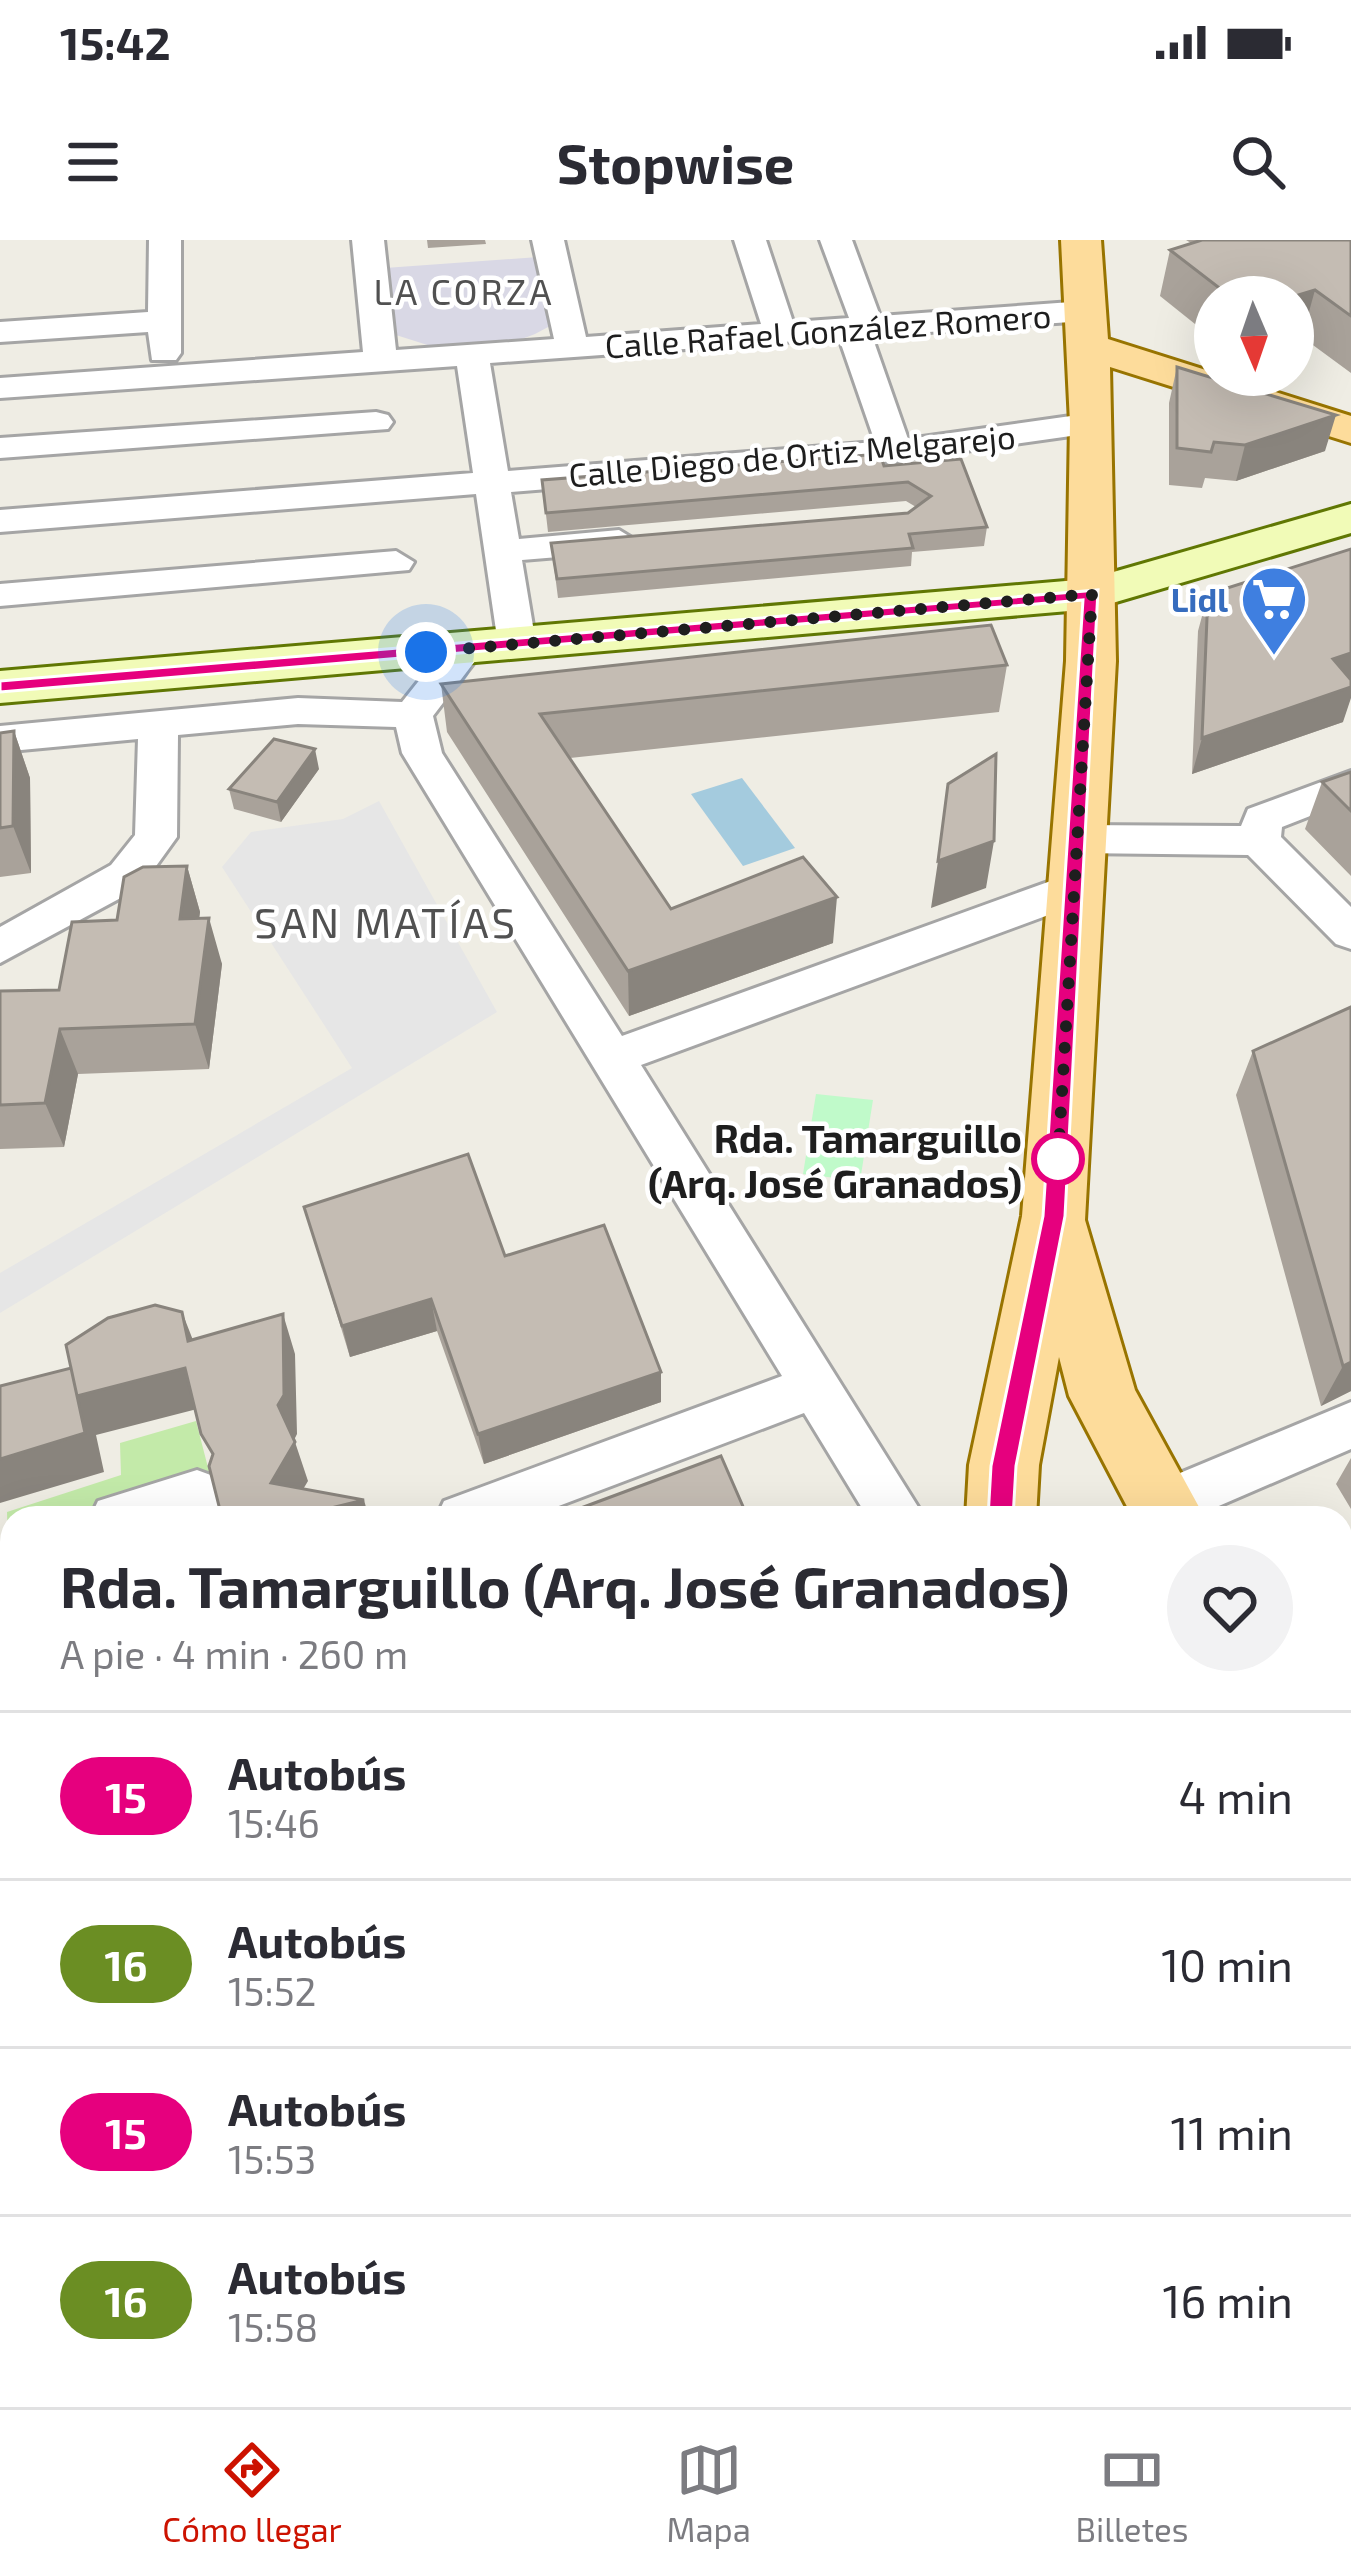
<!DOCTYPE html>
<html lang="es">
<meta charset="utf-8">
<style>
body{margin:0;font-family:"Exo 2",sans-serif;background:#f2f2f3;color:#2b2b33;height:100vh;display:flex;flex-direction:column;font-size:45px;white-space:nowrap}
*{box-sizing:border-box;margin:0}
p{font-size:39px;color:#7c7c81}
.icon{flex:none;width:66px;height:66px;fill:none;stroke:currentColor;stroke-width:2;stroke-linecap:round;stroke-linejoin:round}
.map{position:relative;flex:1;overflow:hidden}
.drawer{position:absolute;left:0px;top:1266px;width:1353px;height:903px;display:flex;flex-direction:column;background:#fff;border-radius:36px 36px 0 0;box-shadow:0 12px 48px #0002}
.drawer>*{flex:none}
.badge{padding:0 24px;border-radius:39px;font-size:42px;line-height:78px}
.needle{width:78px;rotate:178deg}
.fabs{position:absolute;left:1194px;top:36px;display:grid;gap:24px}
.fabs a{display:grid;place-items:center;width:120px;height:120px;border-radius:50%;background:#fff;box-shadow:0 12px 48px #0002;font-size:60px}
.you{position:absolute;width:60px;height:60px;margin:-30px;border:9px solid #fff;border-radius:50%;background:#1a73e8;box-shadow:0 0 0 18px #1a73e833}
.map>.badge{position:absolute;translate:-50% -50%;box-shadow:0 0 0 6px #fff}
.round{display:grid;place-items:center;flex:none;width:126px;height:126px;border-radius:63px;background:#f2f2f3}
.headline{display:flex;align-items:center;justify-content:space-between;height:204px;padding:0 60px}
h1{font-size:57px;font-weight:700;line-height:90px}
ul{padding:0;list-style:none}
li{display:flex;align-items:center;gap:36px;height:168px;padding:0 60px;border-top:3px solid #e1e1e2}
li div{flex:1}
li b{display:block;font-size:45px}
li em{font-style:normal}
li .badge{min-width:132px;font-weight:700;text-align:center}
.status{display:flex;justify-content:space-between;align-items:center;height:84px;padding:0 60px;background:#fff;direction:ltr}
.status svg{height:33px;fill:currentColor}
header{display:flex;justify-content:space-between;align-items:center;height:156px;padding:0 60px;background:#fff;font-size:54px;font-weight:700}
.menu{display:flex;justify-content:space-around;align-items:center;height:168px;border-top:3px solid #e1e1e2;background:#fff;font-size:33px;color:#7c7c81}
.menu a{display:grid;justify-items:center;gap:6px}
.menu .on{color:#cc1200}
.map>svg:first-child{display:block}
.grass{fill:#c3eaa9}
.park{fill:#c0faca}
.parking{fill:#e6e6e6}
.plaza{fill:#d9d8e5}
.water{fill:#a4cbde}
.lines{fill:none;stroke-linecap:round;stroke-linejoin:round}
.lane-casing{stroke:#a5a5a5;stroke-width:6}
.street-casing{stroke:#a5a5a5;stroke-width:6}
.secondary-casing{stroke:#607703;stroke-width:6}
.primary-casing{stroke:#987400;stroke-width:6}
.lane{fill:#fff;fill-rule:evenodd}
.street{fill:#fff;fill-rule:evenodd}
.secondary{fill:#f1fbb7;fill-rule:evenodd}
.primary{fill:#fddc9b;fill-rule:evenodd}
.wall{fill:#a9a29a}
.shaded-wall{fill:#89847d}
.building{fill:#c4bcb3;stroke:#89847d;stroke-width:3}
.line{fill:#e6007e;stroke:#fff;stroke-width:3}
.walk{stroke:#1e1e1e;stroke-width:12;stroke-dasharray:0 21.6}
.stop-dot{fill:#fff;stroke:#e6007e;stroke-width:6}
.labels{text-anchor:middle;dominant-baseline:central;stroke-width:9;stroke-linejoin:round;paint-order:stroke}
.far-street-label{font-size:33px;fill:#1e1e1e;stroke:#fff}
.far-shop-label{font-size:33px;font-weight:bold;fill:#366cbe;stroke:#fff;text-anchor:end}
.far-neighbourhood-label{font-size:36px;letter-spacing:3px;fill:#515151;stroke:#fff}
.stop-label{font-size:39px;font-weight:bold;fill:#1e1e1e;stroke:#fff;text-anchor:end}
.neighbourhood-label{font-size:42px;letter-spacing:3px;fill:#515151;stroke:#fff}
</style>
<div class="status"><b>15:42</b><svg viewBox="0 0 49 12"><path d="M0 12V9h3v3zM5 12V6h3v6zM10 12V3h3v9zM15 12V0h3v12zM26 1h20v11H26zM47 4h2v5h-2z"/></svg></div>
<header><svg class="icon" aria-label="menu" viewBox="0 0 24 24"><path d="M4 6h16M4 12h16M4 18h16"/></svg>Stopwise<svg class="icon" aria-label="search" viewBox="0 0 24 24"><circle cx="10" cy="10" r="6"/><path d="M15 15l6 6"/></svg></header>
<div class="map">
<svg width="1351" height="2167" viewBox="0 0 1351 2167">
<rect width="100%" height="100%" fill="#efede4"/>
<!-- grass -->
<path class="grass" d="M196,1181l25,97h-209v222l-12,-44v-145l8,-3 -1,-36 114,-37 -1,-32z"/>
<!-- park -->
<path class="park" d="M816,854l57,6 -13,81 -57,-7z"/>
<!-- parking -->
<path class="parking" d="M379,561l118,211 -497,301v-40l352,-205 -130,-201 29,-35 92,-13z"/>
<!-- plaza -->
<path class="plaza" d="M552,16l13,62 -30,16 -26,10 -72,4 -60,-19 -6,-60z
M1341,1607l10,15v442l-10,-17z"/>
<!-- water -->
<path class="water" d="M742,538l53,70 -52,18 -52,-72z"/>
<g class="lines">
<!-- lane casing -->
<g class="lane-casing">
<path id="lane" d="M12,1927v36l-12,5v-36z
M526,2157h38l2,10h-38z"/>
</g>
<!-- street casing -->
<g class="street-casing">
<path id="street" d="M149,0h32v113l-5,7h-24l-4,-28 -148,10v-20l148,-10z
M352,0h32l12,110 158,-11 -22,-99h32l22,97 175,-13 -27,-84h32l27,82 56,-4 -29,-78h32l28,76 205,-15 16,10 -16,10 -213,15 36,103 184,-26 17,10 -17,10 -197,28 -384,31 8,47 100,-9 18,11 -18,11 -97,8 14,84 -5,9h-28l-5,-9 -22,-150 -476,38v-22l473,-37 -16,-107 -457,32v-20l363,-26zM839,98l36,104 -367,29 -18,-108z
M376,172l12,3 5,7 -5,7 -388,29v-20z
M396,311l18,11 -5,8 -409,36v-22z
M466,396l14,3 5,9 -52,68 9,37 180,283 437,-158 15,-4 15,4 6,11 -6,11 -448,165 284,453h-57l-64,-105 -277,105h-91l8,-17 338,-125 -380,-623 -6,-26 -98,-3 -120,11 -1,102 -36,50 -141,76v-36l111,-62 24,-30 3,-96 -138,13v-26l298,-28 104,4 50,-63z
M1351,531v29l-69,27 -1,10 70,70v42l-15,-5 -88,-89 -172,-2 -15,-4 -6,-10 6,-10 15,-4 165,1 7,-17z
M1351,1162v47l-160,69h-49l-6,-13 8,-17z
M197,1230l19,7 8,17 -8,17 -20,7h-106l8,-17z"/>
</g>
<!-- secondary casing -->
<g class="secondary-casing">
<path id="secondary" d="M1351,264v29l-259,76 -1092,94v-32l1089,-92z"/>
</g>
<!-- primary casing -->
<g class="primary-casing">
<path id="primary" d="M1061,0h40l7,99 243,77v27l-241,-76 6,294 -31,559 50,170 70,128h-72l-64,-122 -10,-39 -20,108 -3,53h-70l3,-53 53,-249 44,-555 4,-238z
M1341,1520l10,4v79l-10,-4z
M1341,2081l10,4v82h-37l-6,-10h33z"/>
</g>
<!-- lane -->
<use href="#lane" class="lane"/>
<!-- street -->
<use href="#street" class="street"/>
<!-- secondary -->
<use href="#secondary" class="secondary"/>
<!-- primary -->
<use href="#primary" class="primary"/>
</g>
<!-- wall -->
<path class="wall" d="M427,0h58l1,4 -58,4z
M1186,0h165v133l-49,-36 -9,2v-42h-78v43l-55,-44 10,-46 21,-7z
M1177,127l148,84 -89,30 -31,-3 -3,10 -33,-3v-82z
M884,226l103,61 -3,19 -72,6 -1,14 -353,32 -7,-55 357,-30 8,-6 -10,-6 -358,31 -6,-52z
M1208,354l135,128 -151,52 6,-143z
M1007,425l-8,47 -429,46 101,151 162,34 -204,73 -182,-284 -6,-48z
M14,491l16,47 1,95 -31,4v-144z
M319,529l-38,53 -47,-13 -5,-20z
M1351,532v104l-46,-47 17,-47z
M187,626l13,46 -1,6 23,46 -13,105 -131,5 -14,73 -64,2v-158l59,-1 58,-70z
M1253,811l98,340 -30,15 -85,-311z
M304,967l201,49 156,116v30l-177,62 -47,-133 -87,26z
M1351,1218v51l-15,-25z
M947,2157h321l4,10h-321z"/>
<!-- shaded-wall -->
<path class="shaded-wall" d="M1315,50l-13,47 -9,2v-42z
M1336,175l-11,36 -89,30 9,-36z
M1351,413v32l-18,-26z
M1351,447v11l-8,24 -151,52 10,-36z
M14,491l16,47 1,95 -18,-47z
M315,509l4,20 -38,53 -4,-20z
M994,601l-8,47 -55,20 7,-47z
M187,626l13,46 -7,53 -13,-46z
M837,657l-4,46 -204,73 -1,-45z
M209,678l13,46 -13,105 -14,-45z
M60,789l18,45 -14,73 -19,-44z
M431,1059l6,32 -87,26 -8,-31z
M182,1072l16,41 -10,-12z
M283,1074l12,40 2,80 -5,10 -14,-39z
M1351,1122v29l-30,15 22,-40z
M71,1128h114l16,40 -105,27 8,37 -104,31v-44z
M661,1132v30l-177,62 -6,-30z
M295,1202l13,39 -22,37 -15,-35z
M364,1260l5,18h-79z"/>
<!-- building -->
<path class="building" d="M1202,0h149v76l-36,-26 -23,7h-61l-61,-47z
M1177,127l26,8 133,40 -91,30 -31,-3 -3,10 -34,-4z
M880,214l4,12 77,-7 26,68 -78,7 4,14 -356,31 -6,-36 357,-30 23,-17 -23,-14 -362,31 -4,-33z
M1351,309v104l-18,6 18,21v7l-149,51 6,-144z
M991,385l16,40 -467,49 131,195 132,-52 34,40 -209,74 -187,-287z
M14,491l-1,95 -13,2v-95z
M274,499l41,10 -38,53 -48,-13z
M996,514l-2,87 -56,20 10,-77z
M1351,532v39l-29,-29z
M187,626l-7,53 29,-1 -14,106 -135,5 -15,74 -45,2v-114l59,-1 13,-68 45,-2 7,-43 19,-10z
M1351,767v355l-8,4 -90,-315z
M468,914l37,102 99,-31 57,147 -183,62 -47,-135 -89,27 -38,-119z
M155,1065l27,7 6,29 95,-27 1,81 -6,10 17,37 -24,41 93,17 -74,18h-68l-13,-52 4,-12 -12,-20 -16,-66 -108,28 -11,-51 42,-27z
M71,1128l14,65 -85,26v-73z
M721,1216l27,62h-194z
M959,2157h309l4,10h-309z"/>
<!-- line -->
<path class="line" d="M1098,350l-33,626 -49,250 -3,52 -12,11 -13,-11 3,-52 52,-250 40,-616 -1083,92v-11z"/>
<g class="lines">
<!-- walk -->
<path class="walk" d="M426,412l666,-58 -34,565"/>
</g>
<!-- icons -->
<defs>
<g id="supermarket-pin" transform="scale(3.45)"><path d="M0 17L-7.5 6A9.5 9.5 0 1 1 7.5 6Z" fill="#3f7fe0" stroke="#fff"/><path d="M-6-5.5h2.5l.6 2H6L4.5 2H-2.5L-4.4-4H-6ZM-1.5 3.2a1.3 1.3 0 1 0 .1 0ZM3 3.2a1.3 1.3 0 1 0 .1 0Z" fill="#fff"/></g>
</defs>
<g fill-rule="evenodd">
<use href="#supermarket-pin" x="1274" y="359"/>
</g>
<!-- markers -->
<circle class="stop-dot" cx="1058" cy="919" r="24"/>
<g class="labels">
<!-- far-street labels -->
<g class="far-street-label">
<text transform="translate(828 90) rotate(-4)">Calle Rafael González Romero</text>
<text transform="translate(792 215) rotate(-5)">Calle Diego de Ortiz Melgarejo</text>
</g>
<!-- far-shop labels -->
<g class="far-shop-label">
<text x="1228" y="359">Lidl</text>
</g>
<!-- far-neighbourhood labels -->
<g class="far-neighbourhood-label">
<text x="464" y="50">LA CORZA</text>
</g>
<!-- stop labels -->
<g class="stop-label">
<text x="1022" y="897">Rda. Tamarguillo<tspan x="1022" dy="45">(Arq. José Granados)</tspan></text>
</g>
<!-- neighbourhood labels -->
<g class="neighbourhood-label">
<text x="386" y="681">SAN MATÍAS</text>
</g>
</g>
</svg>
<div class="fabs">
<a><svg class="needle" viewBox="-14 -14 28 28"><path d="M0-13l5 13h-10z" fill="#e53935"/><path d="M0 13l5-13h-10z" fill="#7c7c81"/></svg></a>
</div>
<div class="you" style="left:426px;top:412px"></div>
<section class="drawer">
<div class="headline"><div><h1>Rda. Tamarguillo (Arq. José Granados)</h1><p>A pie · 4 min · 260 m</p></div><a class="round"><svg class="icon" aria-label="heart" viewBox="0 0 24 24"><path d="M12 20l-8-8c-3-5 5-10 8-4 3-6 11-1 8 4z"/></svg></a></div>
<ul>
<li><span class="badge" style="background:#e6007e;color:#fff">15</span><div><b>Autobús</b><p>15:46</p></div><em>4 min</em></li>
<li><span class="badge" style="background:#6b8e23;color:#fff">16</span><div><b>Autobús</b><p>15:52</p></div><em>10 min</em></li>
<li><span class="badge" style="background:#e6007e;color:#fff">15</span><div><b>Autobús</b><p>15:53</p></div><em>11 min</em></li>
<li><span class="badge" style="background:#6b8e23;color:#fff">16</span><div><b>Autobús</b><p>15:58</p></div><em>16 min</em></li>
</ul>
</section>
</div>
<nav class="menu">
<a class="on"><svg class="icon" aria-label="directions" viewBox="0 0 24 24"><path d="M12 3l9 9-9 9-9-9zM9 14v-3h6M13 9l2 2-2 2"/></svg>Cómo llegar</a>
<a><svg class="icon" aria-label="map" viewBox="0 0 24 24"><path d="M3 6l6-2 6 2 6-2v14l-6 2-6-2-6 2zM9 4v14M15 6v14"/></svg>Mapa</a>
<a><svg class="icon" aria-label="tickets" viewBox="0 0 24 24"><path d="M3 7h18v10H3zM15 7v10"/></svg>Billetes</a>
</nav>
